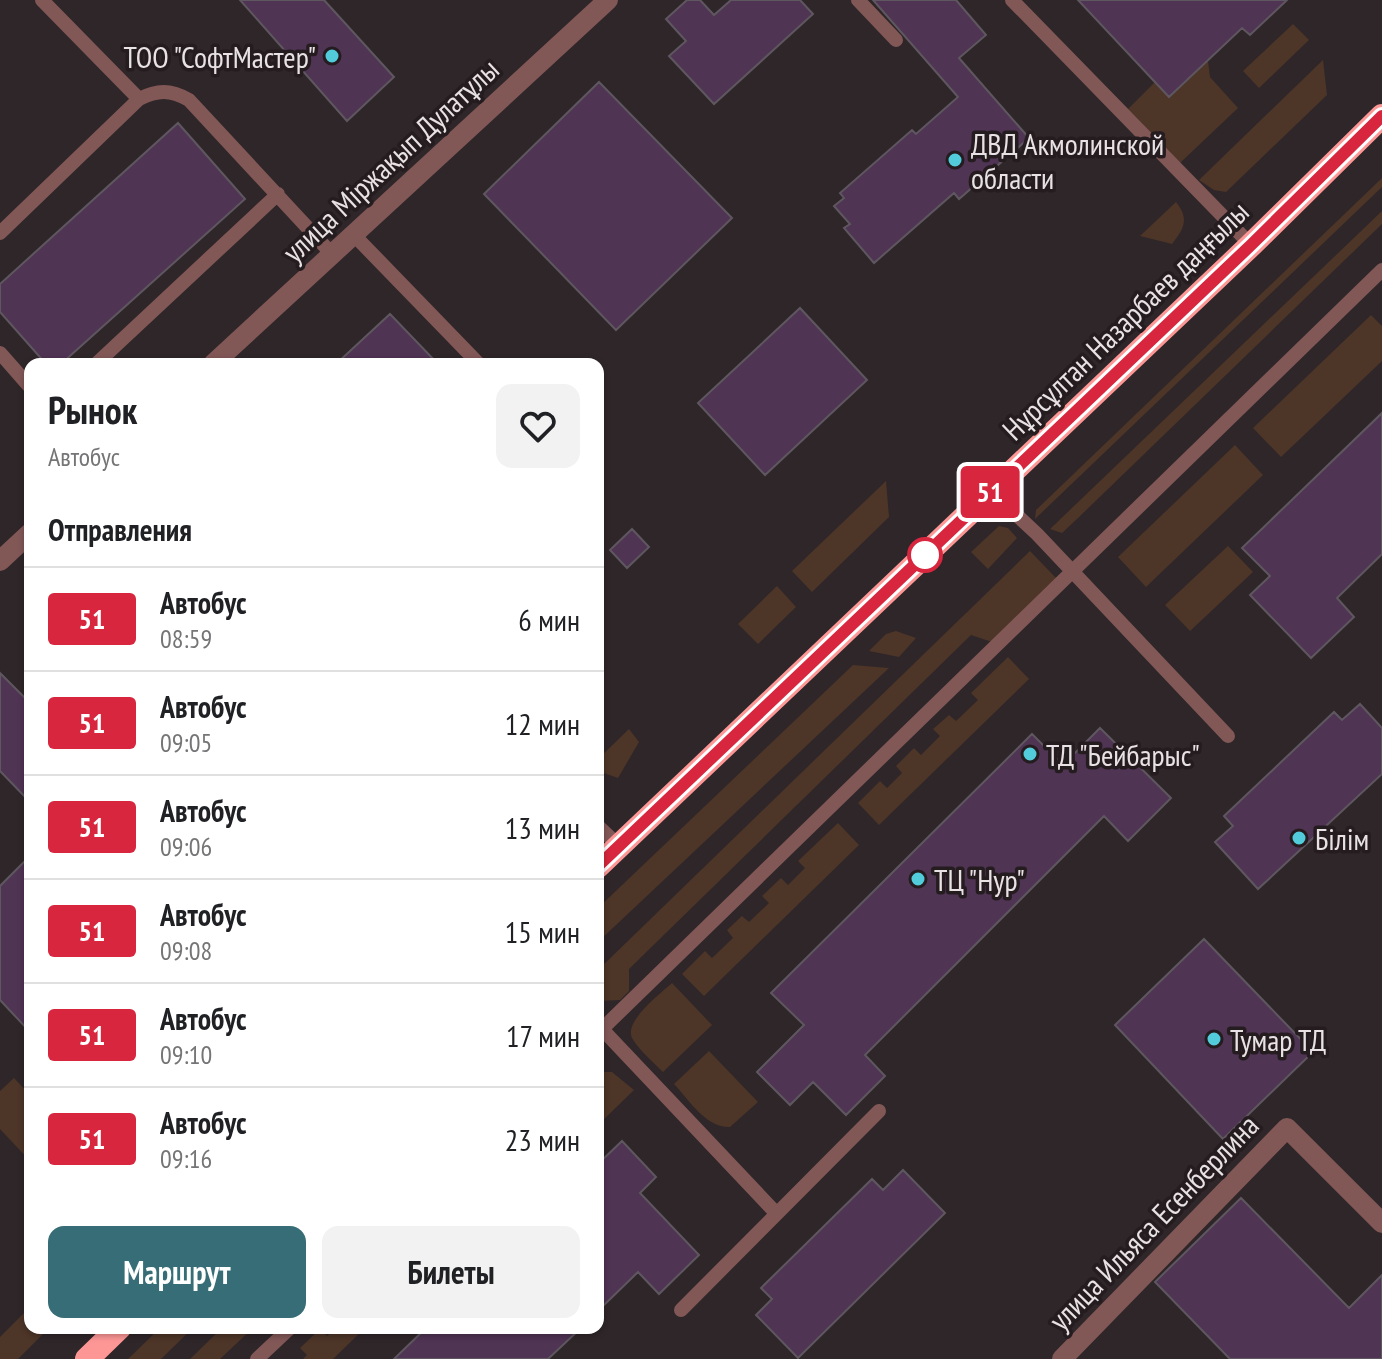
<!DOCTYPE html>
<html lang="ru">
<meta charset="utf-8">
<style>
body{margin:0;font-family:"PT Sans Narrow",sans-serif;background:#f2f2f2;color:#202124;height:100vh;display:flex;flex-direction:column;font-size:30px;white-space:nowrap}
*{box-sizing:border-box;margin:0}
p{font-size:26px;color:#757577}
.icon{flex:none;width:44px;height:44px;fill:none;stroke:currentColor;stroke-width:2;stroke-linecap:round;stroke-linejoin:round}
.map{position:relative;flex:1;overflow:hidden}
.drawer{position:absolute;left:24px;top:358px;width:580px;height:976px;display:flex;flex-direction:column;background:#fff;border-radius:16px;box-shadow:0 2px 6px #0004}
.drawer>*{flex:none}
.badge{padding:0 16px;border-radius:6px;font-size:28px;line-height:52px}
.map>.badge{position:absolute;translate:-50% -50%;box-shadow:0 0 0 4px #fff}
h2{padding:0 24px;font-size:30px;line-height:72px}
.round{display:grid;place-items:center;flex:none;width:84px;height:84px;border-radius:16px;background:#f2f2f2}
.summary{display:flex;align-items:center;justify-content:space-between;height:136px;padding:0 24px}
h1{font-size:38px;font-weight:600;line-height:60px}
.cta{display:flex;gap:16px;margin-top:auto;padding:16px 24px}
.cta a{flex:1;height:92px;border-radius:16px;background:#366d76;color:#fff;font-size:32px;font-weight:600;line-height:92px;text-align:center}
.cta a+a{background:#f2f2f2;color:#202124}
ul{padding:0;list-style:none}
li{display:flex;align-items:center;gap:24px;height:104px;padding:0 24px;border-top:2px solid #e0e0e0}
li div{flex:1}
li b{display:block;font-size:30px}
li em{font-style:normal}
li .badge{min-width:88px;font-weight:700;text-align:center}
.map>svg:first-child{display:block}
.green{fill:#4d3528}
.building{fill:#4f3453;stroke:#5e575f;stroke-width:2}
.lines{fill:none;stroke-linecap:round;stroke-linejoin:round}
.lane{stroke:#825857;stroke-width:14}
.street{stroke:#825857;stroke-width:20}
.highway{stroke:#fd9796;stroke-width:24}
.line-casing{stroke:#fff;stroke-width:18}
.line{stroke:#d7263d;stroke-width:12}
.poi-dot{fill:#52cbda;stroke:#251c20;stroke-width:3}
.stop-dot{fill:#fff;stroke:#d7263d;stroke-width:4}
.labels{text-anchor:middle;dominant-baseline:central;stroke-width:7;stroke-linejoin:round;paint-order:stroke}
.poi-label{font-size:30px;fill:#e8e2e4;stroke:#251c20;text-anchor:start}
.street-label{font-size:30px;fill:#e8e2e4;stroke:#251c20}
</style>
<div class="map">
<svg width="1382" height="1359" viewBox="0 0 1382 1359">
<rect width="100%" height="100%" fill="#2f2629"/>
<!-- green -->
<path class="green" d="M1293,24l16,16 -50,48 -16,-17z
M1323,60l4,35 -101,97 -12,-2 -15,-10z
M1208,61l2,16 28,31 -58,55 -52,-54 27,-27 15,15z
M1382,178v9l-347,332 1,-9z
M1176,202c13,16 9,26 -4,42l-32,-8z
M1382,211v13l-305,295 -15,14 -12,-4z
M1371,315l11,11v35l-101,96 -28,-29z
M1235,445l28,30 -117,112 -28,-30z
M886,481l3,36 -77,75 -20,-21z
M999,526l9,2 9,10 -29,31 -17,-17z
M1228,546l25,26 -63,59 -25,-26z
M1030,551l27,28 -65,63 -21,-7 -342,334v22l-9,9 -22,1v-31z
M777,586l19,21 -38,37 -20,-20z
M896,631l20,7 -17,19 -30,-6 17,-17z
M1008,657l21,22 -150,146 -21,-22 22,-22 7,7 15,-15 -6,-7 18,-18 7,7 19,-19 -7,-7 16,-14 7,6 22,-21 -7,-7z
M853,665l36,3 -291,274v-34z
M629,729l10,13 -21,36 -20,-7v-12z
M838,823l21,22 -155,151 -22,-22 23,-23 7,7 21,-20 -6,-8 15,-14 7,6 20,-19 -7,-7 19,-18 7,7 17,-17 -7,-7z
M672,983l40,42 -49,47c-10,-10 -24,-22 -31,-34 -8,-17 28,-44 40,-55z
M709,1051l49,51 -28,25c-24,1 -41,-27 -56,-43z
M598,1072h14l22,18 -36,35z
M14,1078l16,17v66l-30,-32v-38z
M30,1307v21h19l-31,31h-18v-22z
M160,1328h33l-32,31h-33z
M222,1328h31l-33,31h-30z
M336,1328h29l-32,31h-30l4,-4 -7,-7 20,-19 7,7z"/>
<!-- building -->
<path class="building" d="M240,0h84l70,77 -47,44z
M687,0h13l14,15 17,-15h69l13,14 -99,90 -45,-48 17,-15 -20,-22z
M873,0h83l30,35 -27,23 70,80 -70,61 -5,-6 -80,70 -30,-35 6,-4 -16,-18 10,-8 -4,-5 72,-63 4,4 42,-37z
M1078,0h209l-37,35 -8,-7 -73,69z
M599,82l133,136 -116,112 -132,-136z
M178,123l67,76 -184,165h-15l-46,-52v-28z
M800,308l67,72 -102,95 -67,-72z
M390,314l48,50h-102z
M1382,413v141l-45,44 17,19 -43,41 -61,-63 20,-19 -28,-28z
M632,529l17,18 -22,21 -17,-18z
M0,673l30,30v99l-30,-31z
M1360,704l22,24v46l-124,115 -43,-47 18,-16 -9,-10 110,-104 8,8z
M1100,728l71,70 -43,43 -24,-25 -239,239 20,21 -39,39 -33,-33 -23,23 -33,-33 47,-47 -33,-32 261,-259 31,31z
M30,856v176l-30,-32v-114z
M1204,939l109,113 -90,87 -108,-114z
M622,1141l34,36 -16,16 59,62 -40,39 -21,-22 -40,39v-147z
M903,1170l42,43 -147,145 -42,-43 16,-16 -11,-11 111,-109 11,11z
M1241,1198l108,110 33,-33v84h-152l-75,-77z
M426,1328h155l-33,31h-154z"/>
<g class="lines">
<!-- lane -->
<path class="lane" d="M42,0l97,99
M858,0l38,40
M1012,0l239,245
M0,233l139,-134c18,-9 31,-10 50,1l143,154
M353,234l126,130
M0,353l30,34
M96,364l182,-170
M991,491l46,43 191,202
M598,826l21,20
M598,1025l4,4 780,-759
M598,1033l4,-4 174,184
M681,1310l198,-199
M257,1359l33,-31"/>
<!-- street -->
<path class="street" d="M213,364l395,-364
M0,561l30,-28
M1062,1359l225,-231 95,95"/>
<!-- highway -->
<path class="highway" d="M598,866l653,-621 131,-129
M87,1359l32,-31"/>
</g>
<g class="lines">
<!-- line casing -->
<g class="line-casing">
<path id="line" d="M598,866l653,-621 131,-129"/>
</g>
<!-- line -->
<use href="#line" class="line"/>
</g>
<!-- markers -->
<g class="poi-dot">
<circle cx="332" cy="56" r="8"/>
<circle cx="955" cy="160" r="8"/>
<circle cx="1030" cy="754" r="8"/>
<circle cx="1299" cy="838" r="8"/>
<circle cx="918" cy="879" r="8"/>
<circle cx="1214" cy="1039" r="8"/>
</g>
<circle class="stop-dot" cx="925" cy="555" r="16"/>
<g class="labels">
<!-- poi labels -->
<g class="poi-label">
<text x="316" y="56" text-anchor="end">ТОО "СофтМастер"</text>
<text x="971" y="143">ДВД Акмолинской<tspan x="971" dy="34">области</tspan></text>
<text x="1046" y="754">ТД "Бейбарыс"</text>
<text x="1315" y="838">Білім</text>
<text x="934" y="879">ТЦ "Нур"</text>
<text x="1230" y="1039">Тумар ТД</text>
</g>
<!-- street labels -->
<g class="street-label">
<text transform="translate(390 160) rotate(-43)">улица Міржақып Дулатұлы</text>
<text transform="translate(1125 320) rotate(-44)">Нұрсұлтан Назарбаев даңғылы</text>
<text transform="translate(1153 1222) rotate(-46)">улица Ильяса Есенберлина</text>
</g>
</g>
</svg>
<b class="badge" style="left:990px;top:492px;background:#d7263d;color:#fff">51</b>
<section class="drawer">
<div class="summary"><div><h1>Рынок</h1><p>Автобус</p></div><a class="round"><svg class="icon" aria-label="heart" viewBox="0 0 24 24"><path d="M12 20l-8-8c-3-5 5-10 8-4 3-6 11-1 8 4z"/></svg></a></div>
<h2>Отправления</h2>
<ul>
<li><span class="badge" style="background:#d7263d;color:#fff">51</span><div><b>Автобус</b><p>08:59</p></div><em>6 мин</em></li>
<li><span class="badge" style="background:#d7263d;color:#fff">51</span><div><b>Автобус</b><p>09:05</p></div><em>12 мин</em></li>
<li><span class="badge" style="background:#d7263d;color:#fff">51</span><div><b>Автобус</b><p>09:06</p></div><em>13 мин</em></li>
<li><span class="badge" style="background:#d7263d;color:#fff">51</span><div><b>Автобус</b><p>09:08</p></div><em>15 мин</em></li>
<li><span class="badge" style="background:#d7263d;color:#fff">51</span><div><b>Автобус</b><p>09:10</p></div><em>17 мин</em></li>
<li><span class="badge" style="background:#d7263d;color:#fff">51</span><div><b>Автобус</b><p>09:16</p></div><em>23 мин</em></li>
</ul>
<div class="cta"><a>Маршрут</a><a>Билеты</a></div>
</section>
</div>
